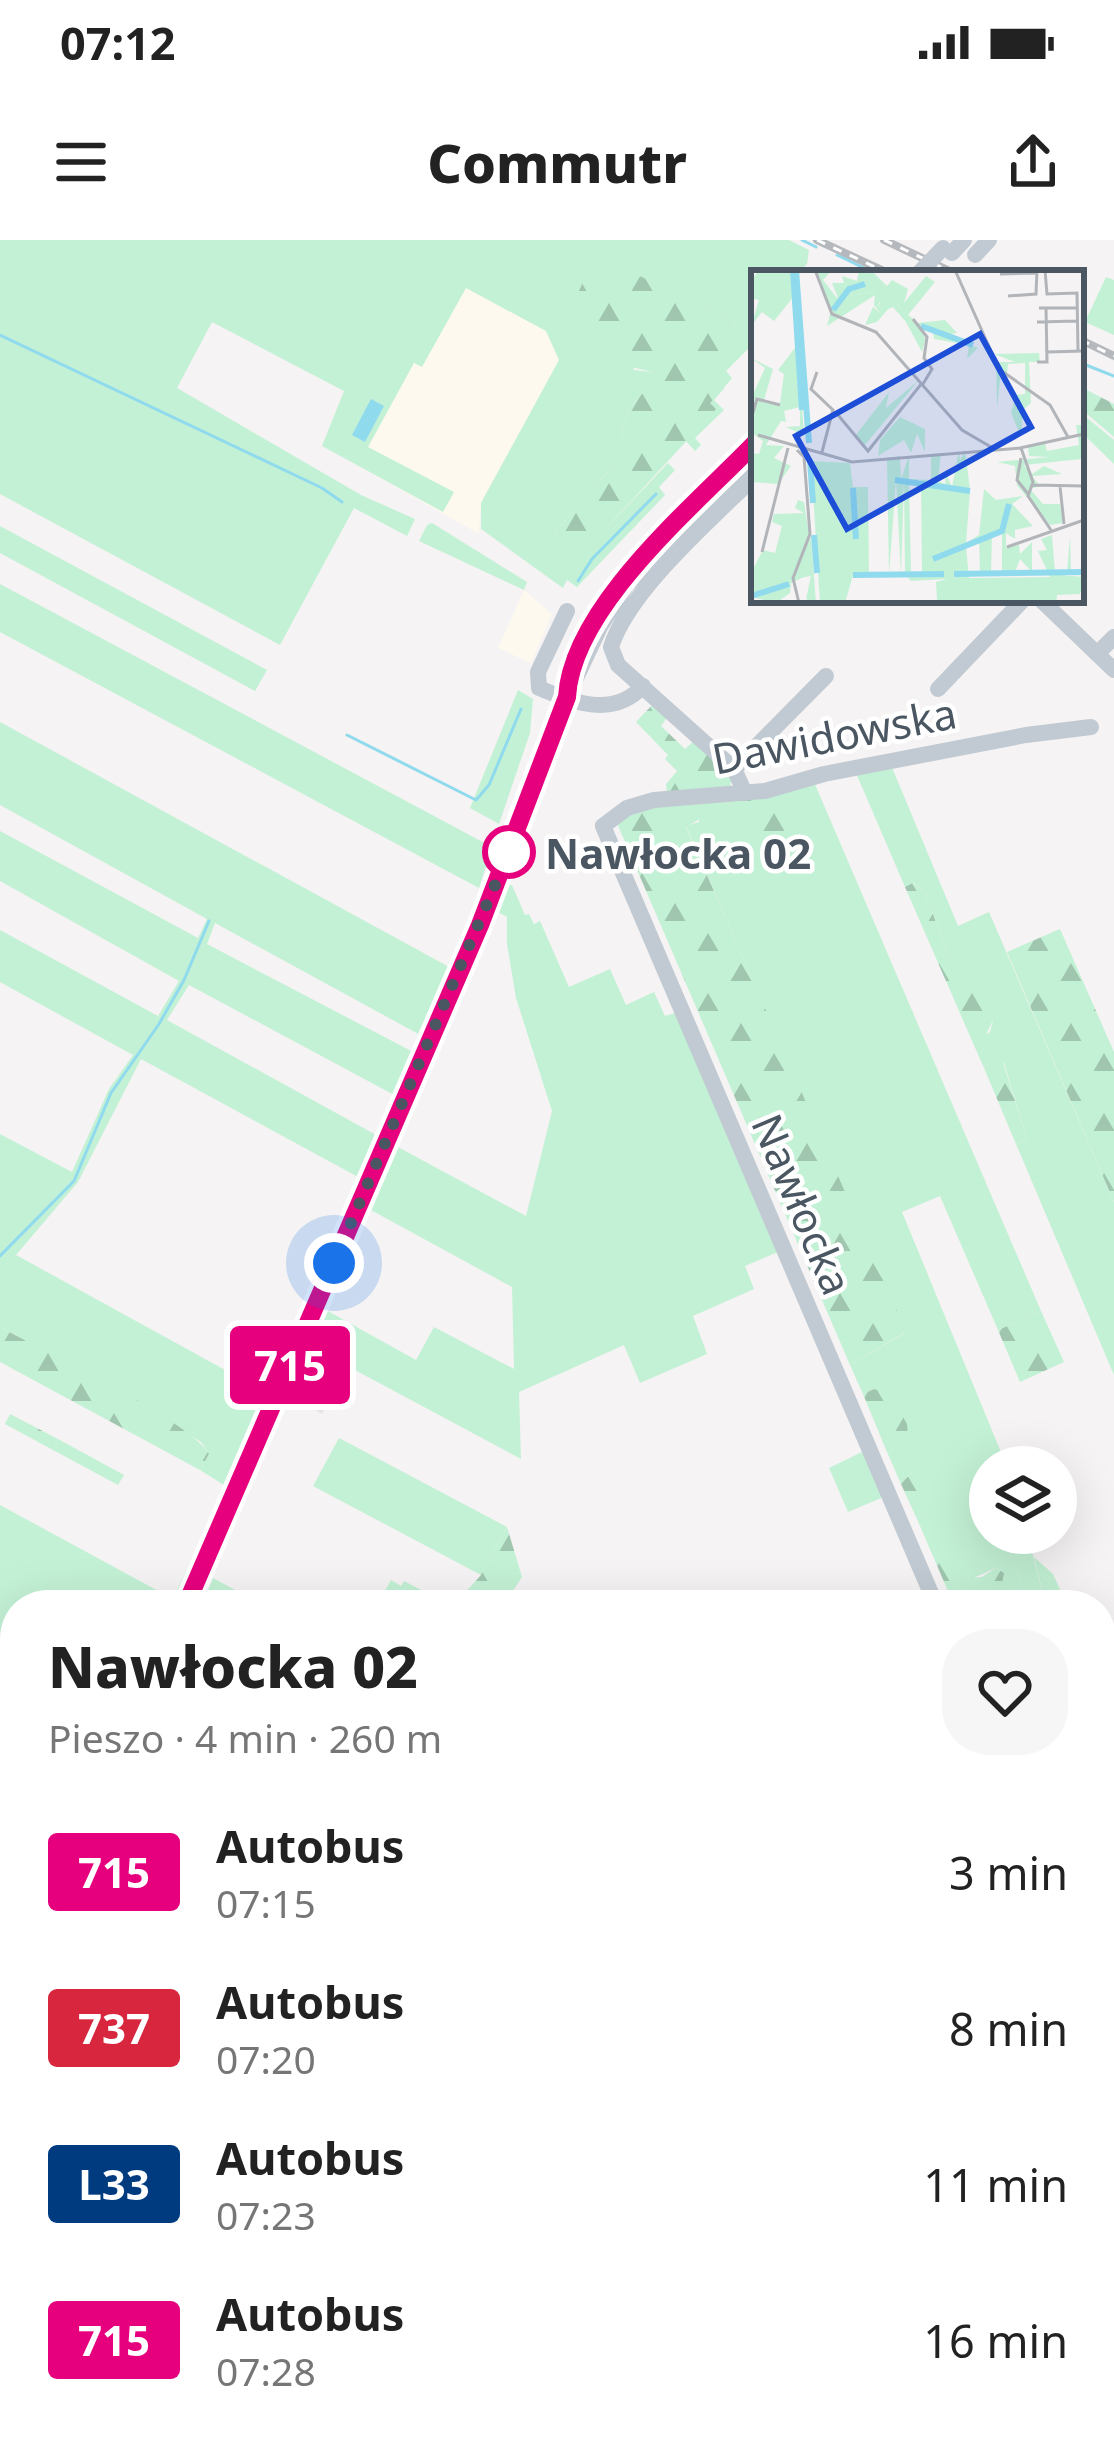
<!DOCTYPE html>
<html lang="pl">
<meta charset="utf-8">
<style>
body{margin:0;font-family:"Noto Sans",sans-serif;background:#f6f6f6;color:#222;height:100vh;display:flex;flex-direction:column;font-size:45px;white-space:nowrap}
*{box-sizing:border-box;margin:0}
p{font-size:39px;color:#767676}
.icon{flex:none;width:66px;height:66px;fill:none;stroke:currentColor;stroke-width:2;stroke-linecap:round;stroke-linejoin:round}
.map{position:relative;flex:1;overflow:hidden}
.sheet{position:absolute;left:0px;top:1350px;width:1116px;height:855px;display:flex;flex-direction:column;background:#fff;border-radius:48px 48px 0 0;box-shadow:0 12px 48px #0002}
.sheet>*{flex:none}
.badge{padding:0 24px;border-radius:9px;font-size:42px;line-height:78px}
.fabs{position:absolute;left:969px;top:1206px;display:grid;gap:24px}
.fabs a{display:grid;place-items:center;width:108px;height:108px;border-radius:50%;background:#fff;box-shadow:0 12px 48px #0002;font-size:60px}
.you{position:absolute;width:60px;height:60px;margin:-30px;border:9px solid #fff;border-radius:50%;background:#1a73e8;box-shadow:0 0 0 18px #1a73e833}
.map>.badge{position:absolute;translate:-50% -50%;box-shadow:0 0 0 6px #fff}
.round{display:grid;place-items:center;flex:none;width:126px;height:126px;border-radius:48px;background:#f6f6f6}
.summary{display:flex;align-items:center;justify-content:space-between;height:204px;padding:0 48px}
h1{font-size:57px;font-weight:800;line-height:90px}
ul{padding:0;list-style:none}
li{display:flex;align-items:center;gap:36px;height:156px;padding:0 48px}
li div{flex:1}
li b{display:block;font-size:45px}
li em{font-style:normal}
li .badge{min-width:132px;font-weight:700;text-align:center}
.status{display:flex;justify-content:space-between;align-items:center;height:84px;padding:0 60px;background:#fff;direction:ltr}
.status svg{height:33px;fill:currentColor}
header{display:flex;justify-content:space-between;align-items:center;height:156px;padding:0 48px;background:#fff;font-size:54px;font-weight:800}
.map>svg:first-child{display:block}
.commercial{fill:#fdf9ef}
.education{fill:#e6e4e5}
.green{fill:#c3f1d5}
.forest{fill:url(#forest-firs)}
.water{fill:#90daee}
.lines{fill:none;stroke-linecap:round;stroke-linejoin:round}
.stream{stroke:#90daee;stroke-width:3}
.minor{stroke:#c1cad2;stroke-width:16}
.rail-casing{stroke:#b5b8bd;stroke-width:8}
.rail{stroke:#fff;stroke-width:3;stroke-dasharray:9;stroke-linecap:butt}
.minor-bridge{stroke:#c1cad2;stroke-width:16}
.line-casing{stroke:#fff;stroke-width:27}
.line{stroke:#e6007e;stroke-width:18}
.walk{stroke:#4a5661;stroke-width:12;stroke-dasharray:0 21.6}
.stop-dot{fill:#fff;stroke:#e6007e;stroke-width:6}
.labels{text-anchor:middle;dominant-baseline:central;stroke-width:9;stroke-linejoin:round;paint-order:stroke}
.street-label{font-size:42px;fill:#4a5661;stroke:#fff}
.stop-label{font-size:42px;font-weight:bold;fill:#4a5661;stroke:#fff;text-anchor:start}
.inset-river{fill:none;stroke:#90daee;stroke-width:6}
.inset-road{fill:none;stroke:#b1b4b9;stroke-width:3}
.view{fill:#1d4ed8;fill-opacity:0.15;stroke:#1d4ed8;stroke-width:6}
.inset-edge{fill:none;stroke:#4a5661;stroke-width:6}
</style>
<div class="status"><b>07:12</b><svg viewBox="0 0 49 12"><path d="M0 12V9h3v3zM5 12V6h3v6zM10 12V3h3v9zM15 12V0h3v12zM26 1h20v11H26zM47 4h2v5h-2z"/></svg></div>
<header><svg class="icon" aria-label="menu" viewBox="0 0 24 24"><path d="M4 6h16M4 12h16M4 18h16"/></svg>Commutr<svg class="icon" aria-label="share" viewBox="0 0 24 24"><path d="M12 15V3M7 8l5-5 5 5M5 13v7h14v-7"/></svg></header>
<div class="map">
<svg width="1114" height="2203" viewBox="0 0 1114 2203">
<defs>
<pattern id="forest-firs" width="22" height="20" patternUnits="userSpaceOnUse" patternTransform="scale(3)"><rect width="22" height="20" fill="#c3f1d5"/><path d="M5 1l3.5 6h-7zM16 11l3.5 6h-7z" fill="#a0c6b0"/></pattern>
</defs>
<rect width="100%" height="100%" fill="#f5f3f3"/>
<!-- commercial -->
<path class="commercial" d="M455,42l91,49 14,29 -79,142 -2,32 -129,-73z
M524,350l28,24 -21,49 -33,-15z"/>
<!-- education -->
<path class="education" d="M310,1106l38,20 -26,48 -32,-18z"/>
<!-- green -->
<path class="green" d="M0,0h789l20,10 -2,14 -8,9h-45v70l-28,28 6,7 -18,22 10,10 -29,28 6,7 -6,6 -10,-11 25,-37 11,-61 16,-18 -25,-15 -100,-45 22,106 27,3 -28,31 -12,25 7,19 -74,86 20,28 94,-99 7,7 -16,17 6,8 -88,92 -10,-7 -4,8 -82,-59v-26l78,-143 -13,-29 -80,-43 -44,79 -8,-4 -46,84 86,45 -11,20 -121,-66 22,-55 -132,-69 -35,66 184,107 54,24 -8,17 -53,-28 -74,137 -280,-151z
M1106,37l8,3v55l-29,-13z
M1081,173l33,27v24l-33,-32z
M432,283l95,59 -3,8 -105,-49 8,-16z
M0,286l267,144 -12,21 -255,-138z
M0,344l492,263 -13,41 -479,-256z
M518,450l15,9 -3,34 -31,91 -29,-16z
M0,482l451,246 -29,68 -207,-113 -8,21 208,109 -19,43 -207,-111 -22,35 211,116 -18,42 -219,-119 -63,123 -62,73 240,132 -7,18 10,6 -35,74 -24,-15 9,-16 -8,-12 -68,-43 -133,-72v-193l72,38 37,-83 24,-34 -133,-73v-52l158,86 21,-35 -179,-100v-50l198,107 9,-19 -207,-114z
M891,525l67,161 31,-14 125,290v173l-98,-231 11,-5 -23,-76 -9,-3 -11,8 -11,-25 17,-11 3,-12 -39,-51 -30,-78 -10,-8 -9,4 -49,-114z
M814,542l227,529 -43,19 -58,-134 -38,16 103,250 -20,6 -3,5 8,24v36h13l20,58 -4,14h-21l5,-33 -7,-4 -25,11c-19,-17 -23,-38 -41,-55l-10,2 -4,-9 12,-4 -15,-42 -12,13 -17,-39h14l-24,-56 -11,5 -13,-29 55,-32 -219,-507 13,-4 1,-19 28,-2 18,43 29,-50z
M507,645h5l13,30 4,-1 5,10 6,-3 29,66 41,-18 16,36 28,-13 11,24 10,-3 103,239 -33,14 9,23 -61,27 14,38 -67,29 -16,-38 -105,47 2,67 -211,-113 16,-36 90,50 18,-33 80,42 -2,-82 -143,-78 27,-63 130,70 26,-105 -36,-113 -9,-54v-27l-11,-6z
M339,1198l168,89 -26,48 -168,-89z
M58,1199l66,36 -6,10 -65,-35z
M864,1211l22,45 -38,16 -19,-44z
M0,1265l173,94 26,-57 3,1 -30,62h-157v54l-15,-8z
M1034,1317l19,17 14,31h-21z
M213,1338l50,27h-61z
M391,1340l10,6 3,-5 46,24h-73z
M1114,1591v154l-13,3v-154z
M1108,1967l6,3v58l-13,12v-58z
M162,2190h136l19,13h-131z
M416,2190l-5,13h-28l-23,-12z"/>
<!-- forest -->
<path class="forest" d="M611,23l101,46 25,15 -16,18 3,47 -14,14 6,6 -142,154 -20,-29 74,-86 -7,-19 12,-25 27,-30 -45,-11 -51,-39 24,-53z
M1081,147l33,17v33l-33,-28z
M654,463l14,13 -7,10 24,23 9,-8 38,37 -2,8 -63,8 -1,-10 11,-13 -12,-12 3,-4 -32,-33z
M775,554l13,34c-6,14 -30,31 -43,14 -8,-11 -12,-29 -17,-41z
M700,563l5,13 -19,11 220,505 -56,33 -234,-544 30,-13z
M913,643l11,8 30,78 16,4 23,47 -9,19 -11,4 -68,-156z
M1060,689l54,123v150l-107,-250z
M995,820l8,2 24,77 -11,5 -32,-76z
M1041,1071l23,51 -44,20 -22,-52z
M0,1087c40,22 192,95 209,127l-9,16 -200,-108z
M874,1149l16,5 17,30 1,12 -10,9h-14l-21,-51z
M10,1174l48,25 -5,11 -48,-26z
M913,1231l13,4 6,26 -4,12 -12,4 -15,-33z
M930,1283c18,17 22,38 40,55l12,-1 14,-9 8,5 -6,32h-44l-34,-79z
M507,1287l15,50 -11,17 -6,-1 -14,12h-37l27,-30z
M1003,1293h24l19,72h-27l4,-14z
M1114,1406v167l-10,2 -3,-166z
M1114,1750v109l-13,27v-132z
M416,2190h73l24,13h-102z
M608,2190h62l-3,8c-24,5 -38,3 -59,-8z"/>
<!-- water -->
<path class="water" d="M371,159l13,7 -19,36 -13,-7z"/>
<g class="lines">
<!-- stream -->
<path class="stream" d="M802,0l14,7
M837,15l27,13
M0,95l322,153 20,14
M1081,123l33,13
M578,341l14,-22 64,-65
M347,495l129,65 13,-15 32,-76
M0,1016l74,-75 37,-88 48,-69 25,-44 25,-59
M1101,1509l13,8
M1101,2030l13,-13"/>
<!-- minor -->
<path class="minor" d="M952,13l12,-13
M975,15l14,-15
M1041,360l73,70
M567,371l-29,61 1,16c35,15 75,30 104,-2
M1097,414l17,-17
M938,449l85,-89
M734,529l92,-93
M745,553l-11,-24 -116,-104 -7,-18c18,-57 100,-127 143,-170
M186,1365l294,-680 87,-228 33,-70 27,-42 127,-130
M936,1365l-333,-779 24,-18 27,-8 111,-9 59,-17 202,-39 65,-8
M1101,1396l13,-3
M1101,1579l13,-2
M0,1772l15,-28
M789,2190l4,13
M700,2203h15"/>
<!-- rail casing -->
<g class="rail-casing">
<path id="rail" d="M817,0l71,33
M884,0l70,33
M1081,100l33,16"/>
</g>
<!-- rail -->
<use href="#rail" class="rail"/>
<!-- minor-bridge -->
<path class="minor-bridge" d="M919,33l24,-25"/>
</g>
<g class="lines">
<!-- line casing -->
<g class="line-casing">
<path id="line" d="M186,1365l294,-680 87,-228c5,-90 127,-191 187,-253"/>
</g>
<!-- line -->
<use href="#line" class="line"/>
<!-- walk -->
<path class="walk" d="M334,1023l175,-411"/>
</g>
<!-- markers -->
<circle class="stop-dot" cx="509" cy="612" r="24"/>
<g class="labels">
<!-- street labels -->
<g class="street-label">
<text transform="translate(834 495) rotate(-11)">Dawidowska</text>
<text transform="translate(803 964) rotate(67)">Nawłocka</text>
</g>
<!-- stop labels -->
<g class="stop-label">
<text x="545" y="612">Nawłocka 02</text>
</g>
</g>
<!-- overview -->
<g transform="translate(751 30)">
<rect width="333" height="333" fill="#f5f3f3"/>
<path d="M8,0h31l4,26 -20,25 -12,-9 -11,14 8,-26 -8,-2v-17zM65,0h16l-9,10 14,18 37,-6 6,7 -2,8 9,-17 -16,-20 16,16 5,-6 16,9 -4,14 22,-27 9,6 -27,33 10,8 27,-3 12,13 -13,2 34,13 -11,11 2,-14 -35,-6 -1,-9 -13,-4 7,18 -32,-43 -18,21 -12,3 8,-18 7,6 -6,-8 1,-10 -48,31 4,-16zM47,74l6,91 -18,-8 14,-1v-19l-16,4 2,11 -5,-1 -15,24 18,1 -10,12 17,8 -13,18 -27,-2v-29l8,1 4,-13 -12,-9 1,-35 13,-29 -14,-10 22,11 -9,31 16,3 4,-29 -6,-4zM288,83l1,9h-11l2,41 -8,7 -2,27 -10,-24 5,-18 9,-1v-31l-17,1 -1,11 -6,-4 -4,38 -1,-47h19l-21,-8zM168,110l-54,65 -10,-9 34,-44 -3,16zM149,147l25,12v23l-8,-18 -6,19 -7,-13 -26,16 2,-16zM325,155h8l-3,34 -57,6 8,9 12,-8 18,8 -30,2 8,10 -10,3 13,15h17l3,19 -13,2 -33,-40 -2,-19 -18,-4 52,-5 -20,-1 -1,-9 17,-4 2,8 32,-6zM208,180l1,10 5,-10 5,40 -4,53 13,-8 5,-46 12,11 27,-4 -11,8 21,22 -18,4v9l-9,-6v14l13,-2 1,9 12,-12v30l-12,-13 -5,13h-13v-40l-10,1 -1,39 -11,1 -1,-35 -13,8 3,32 81,-1 -12,-26 9,-1 -6,-11 11,-4 3,37h12l3,-36 1,35 13,1 -25,3 25,2 -4,17 -23,1 -1,8h-129l10,-3 -1,-18 11,-3 -36,2 -6,-7 -1,-94 -3,94 -5,-94 -7,94 -2,-116 13,-2 1,23 8,-24v24l22,1v-26l10,-1 -3,28 7,3 1,-10 6,13zM170,210l1,93 -11,2 -2,-94zM60,191l39,2 3,24h15l1,87 -16,1 -8,28h-25zM60,267l5,66 -10,-4 5,-23 -30,5 10,2 -1,10 -14,10 -25,-6v-30l18,11 2,-6 -15,-5 16,-3 -10,-11 31,7 -15,3 -5,9 8,3 11,-4z" fill="#c3f1d5" fill-rule="evenodd"/>
<path d="M47,230l6,2 5,32 -15,40 12,2 -17,8 -38,-11 12,-23 12,3 7,-27 -10,-4 2,-8 30,-1 -9,-5z" fill="#c3f1d5"/>
<path d="M108,0h12l16,20 -2,16 10,-5 30,39 -3,12 -16,-30 -13,-15 -9,4 -10,-19 -36,6 -6,-15h12l-2,-7 15,5z" fill="#c3f1d5"/>
<path class="inset-river" d="M42,0l9,140M45,0l13,173M82,40l16,-21 16,-5M170,56l52,19M59,190l3,43M144,210l75,11M102,218l3,51M63,265l3,38M182,289l69,-28 7,-27M203,304l130,-2M102,305l91,-1M0,326l38,-12"/>
<path class="inset-road" d="M64,0l17,44 44,18 86,98 29,17M204,0l44,99 51,36 18,32M294,0l2,24 30,-1 1,58M249,4l37,-1M257,26l28,-2 1,-24M288,38h38M162,49l14,18 -3,21 8,11 -9,15M286,52l41,-1M296,82l36,-1M286,92h10l-1,-54M66,102l-6,17 22,21 -11,42M87,145l30,36 54,-68M0,149l6,-20 23,6M7,165l94,27 168,-14 64,-14M270,178l12,34 -5,14 23,34M46,180l7,7 6,77 -17,44 6,25M270,188l-4,22 11,14M282,215l51,1M309,216l4,38M256,277l77,-27M11,282l26,-104"/>
<path class="view" d="M229,64l51,93 -184,102 -51,-93z"/>
<rect width="333" height="333" class="inset-edge"/>
</g>
</svg>
<div class="fabs">
<a><svg class="icon" aria-label="layers" viewBox="0 0 24 24"><path d="M12 4l9 5-9 5-9-5zM3 14l9 5 9-5"/></svg></a>
</div>
<div class="you" style="left:334px;top:1023px"></div>
<b class="badge" style="left:290px;top:1125px;background:#e6007e;color:#fff">715</b>
<section class="sheet">
<div class="summary"><div><h1>Nawłocka 02</h1><p>Pieszo · 4 min · 260 m</p></div><a class="round"><svg class="icon" aria-label="heart" viewBox="0 0 24 24"><path d="M12 20l-8-8c-3-5 5-10 8-4 3-6 11-1 8 4z"/></svg></a></div>
<ul>
<li><span class="badge" style="background:#e6007e;color:#fff">715</span><div><b>Autobus</b><p>07:15</p></div><em>3 min</em></li>
<li><span class="badge" style="background:#d7263d;color:#fff">737</span><div><b>Autobus</b><p>07:20</p></div><em>8 min</em></li>
<li><span class="badge" style="background:#003b80;color:#fff">L33</span><div><b>Autobus</b><p>07:23</p></div><em>11 min</em></li>
<li><span class="badge" style="background:#e6007e;color:#fff">715</span><div><b>Autobus</b><p>07:28</p></div><em>16 min</em></li>
</ul>
</section>
</div>
